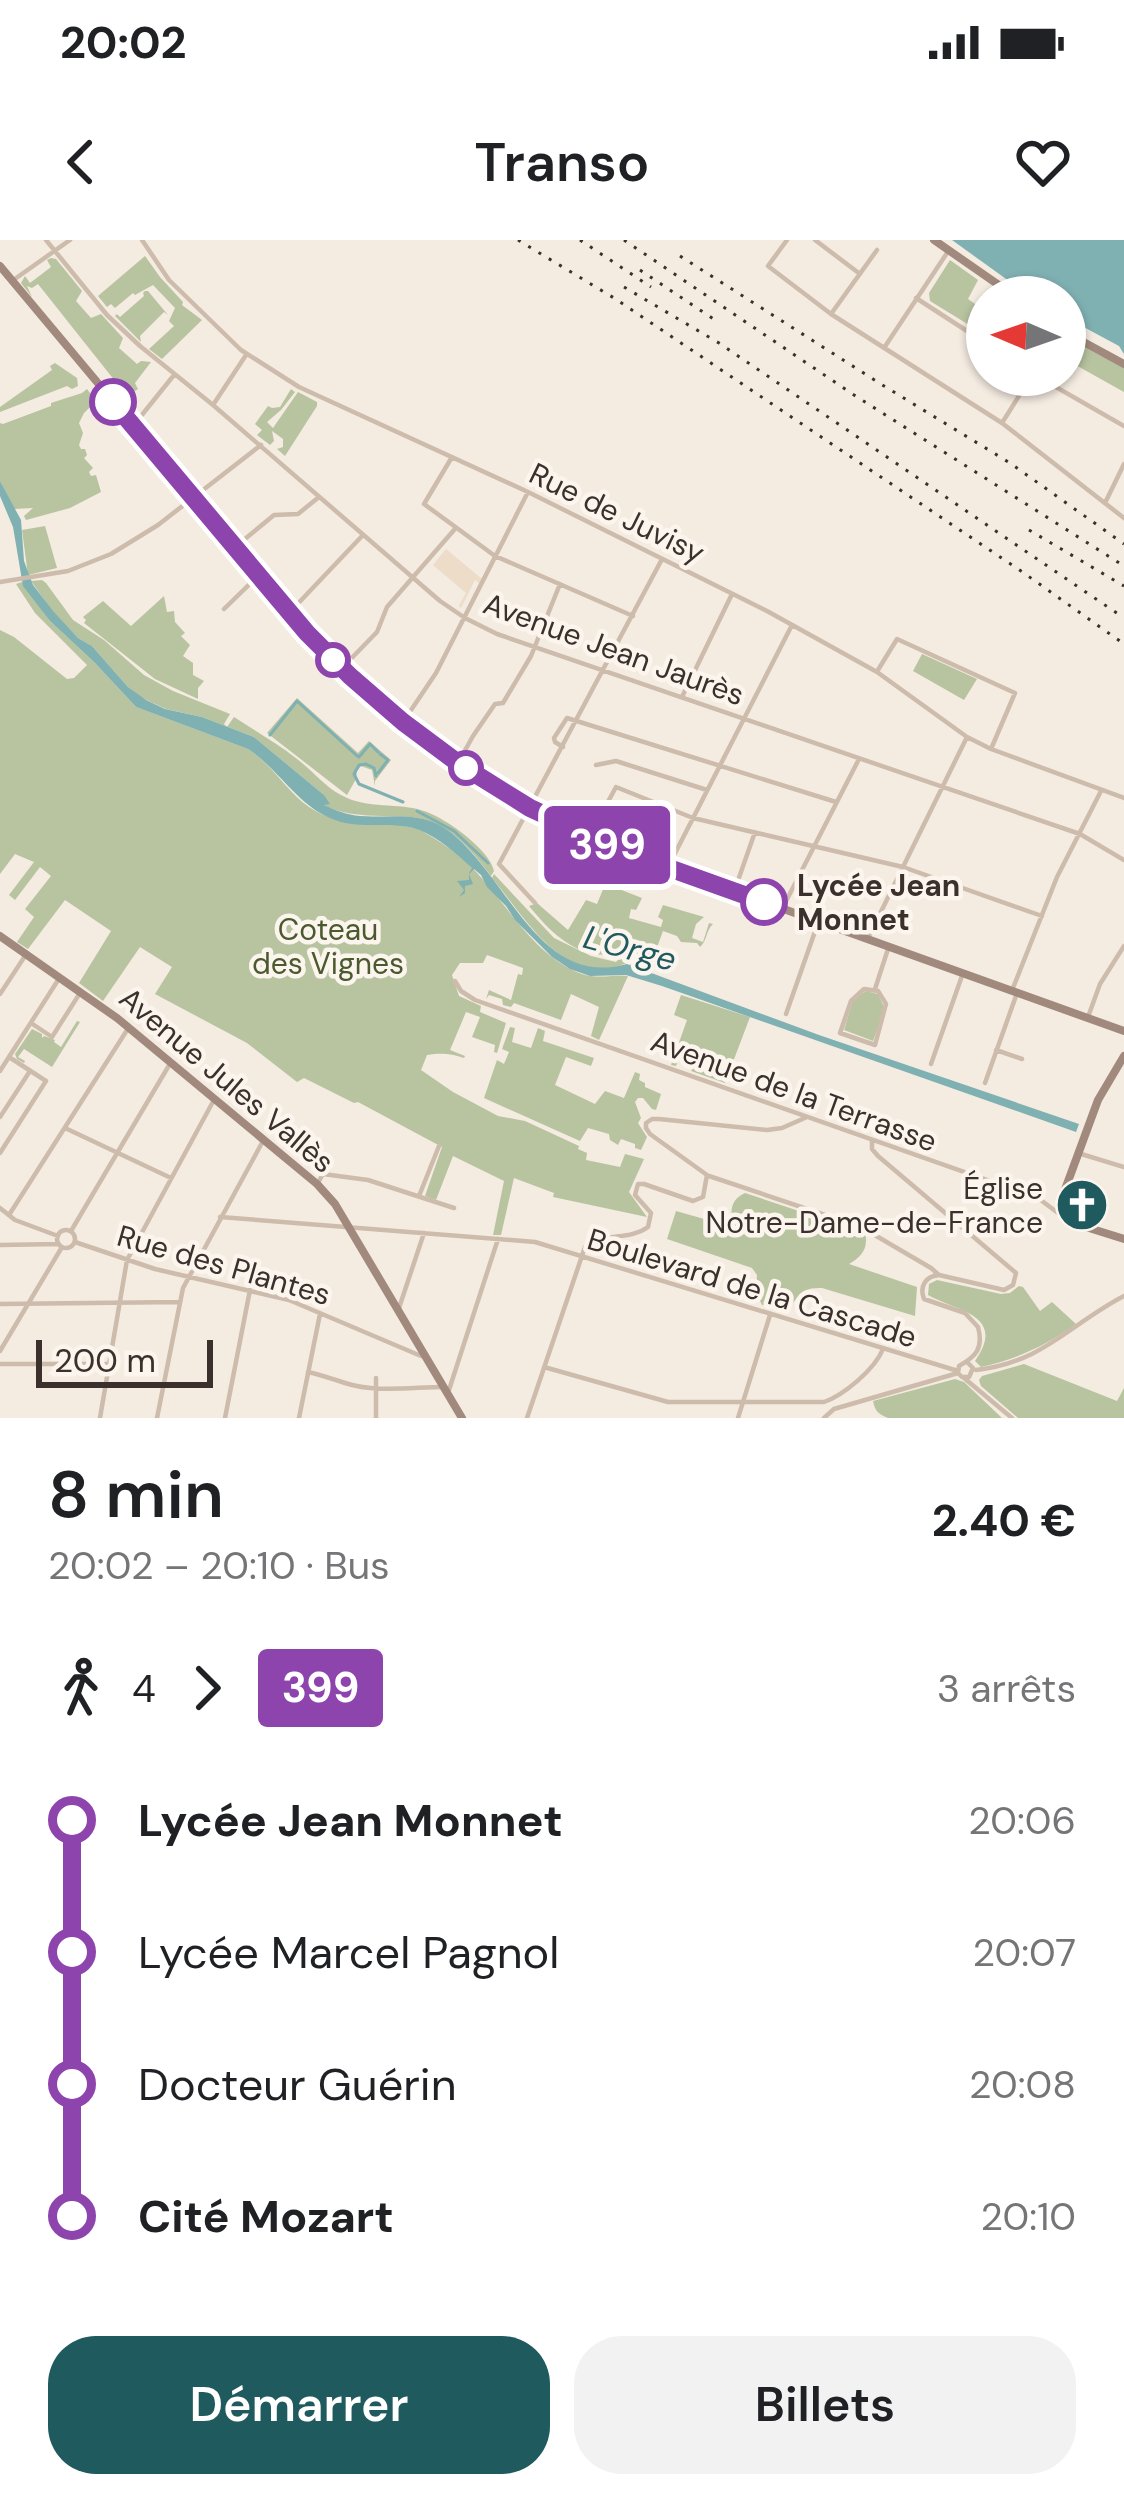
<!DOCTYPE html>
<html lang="fr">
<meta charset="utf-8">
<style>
body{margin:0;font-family:"DM Sans",sans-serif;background:#f2f2f2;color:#202124;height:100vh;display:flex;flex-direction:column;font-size:45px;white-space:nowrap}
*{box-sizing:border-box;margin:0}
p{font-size:39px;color:#757577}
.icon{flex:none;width:66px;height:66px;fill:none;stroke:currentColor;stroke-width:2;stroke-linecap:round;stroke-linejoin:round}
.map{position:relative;height:1178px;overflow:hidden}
.drawer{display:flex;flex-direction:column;background:#fff;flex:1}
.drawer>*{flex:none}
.badge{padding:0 24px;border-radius:9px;font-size:42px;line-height:78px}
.needle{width:78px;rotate:272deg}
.tools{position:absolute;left:966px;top:36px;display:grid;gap:24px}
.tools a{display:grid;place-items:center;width:120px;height:120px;border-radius:50%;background:#fff;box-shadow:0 3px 9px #0004;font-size:60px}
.scale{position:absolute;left:36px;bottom:30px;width:177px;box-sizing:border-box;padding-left:12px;border:6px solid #3b302b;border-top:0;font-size:33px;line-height:42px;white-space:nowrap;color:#3b302b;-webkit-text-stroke:9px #fbf5ee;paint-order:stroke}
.map>.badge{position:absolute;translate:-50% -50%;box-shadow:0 0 0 6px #fff}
.legs{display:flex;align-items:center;gap:18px;height:132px;padding:0 48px;font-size:39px}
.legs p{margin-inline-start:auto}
.overview{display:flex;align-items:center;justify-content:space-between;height:204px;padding:0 48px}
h1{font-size:66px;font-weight:600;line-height:90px}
.action{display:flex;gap:24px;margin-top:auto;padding:24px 48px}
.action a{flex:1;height:138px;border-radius:48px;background:#1f5a5e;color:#fff;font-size:48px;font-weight:600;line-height:138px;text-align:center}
.action a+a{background:#f2f2f2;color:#202124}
ul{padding:0 48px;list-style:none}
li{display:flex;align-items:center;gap:42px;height:132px;font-size:45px}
li i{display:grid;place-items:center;width:18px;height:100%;margin:0 15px;background:currentColor}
li i::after{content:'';width:30px;height:30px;margin:-15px;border:9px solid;border-radius:50%;background:#fff}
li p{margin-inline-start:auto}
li:first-child i{background:linear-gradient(#0000 50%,currentColor 0)}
li:last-child i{background:linear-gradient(currentColor 50%,#0000 0)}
.status{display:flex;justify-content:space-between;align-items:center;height:84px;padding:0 60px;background:#fff;direction:ltr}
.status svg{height:33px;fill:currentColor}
header{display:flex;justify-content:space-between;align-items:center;height:156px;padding:0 48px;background:#fff;font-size:54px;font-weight:600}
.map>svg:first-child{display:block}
.green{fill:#b8c4a0}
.plaza{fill:#ecdcc8}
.water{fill:#7fb0b2}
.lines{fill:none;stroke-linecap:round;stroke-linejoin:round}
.stream{stroke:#7fb0b2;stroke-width:3}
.street{stroke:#cdbbac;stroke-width:4.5}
.secondary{stroke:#a18a7d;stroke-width:8}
.rail{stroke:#3b302b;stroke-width:3;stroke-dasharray:3 9;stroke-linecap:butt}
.line-1-casing{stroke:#fff;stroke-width:27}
.line-1{stroke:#8e44ad;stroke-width:18}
.stop-1-dot{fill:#fff;stroke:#8e44ad;stroke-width:6}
.labels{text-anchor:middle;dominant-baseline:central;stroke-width:9;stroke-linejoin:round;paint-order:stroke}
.street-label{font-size:30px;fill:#3b302b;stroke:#fbf5ee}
.stop-label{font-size:30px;font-weight:bold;fill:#3b302b;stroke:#fbf5ee;text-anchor:start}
.park-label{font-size:30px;fill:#4a5a2e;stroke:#fbf5ee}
.poi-label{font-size:30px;fill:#3b302b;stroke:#fbf5ee;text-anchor:end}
.water-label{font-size:33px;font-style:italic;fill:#1f5a5e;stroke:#fbf5ee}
</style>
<div class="status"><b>20:02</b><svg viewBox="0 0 49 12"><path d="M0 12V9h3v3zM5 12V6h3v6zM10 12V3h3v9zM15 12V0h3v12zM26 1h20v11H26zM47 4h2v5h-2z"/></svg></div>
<header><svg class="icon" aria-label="back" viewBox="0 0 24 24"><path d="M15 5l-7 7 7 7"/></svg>Transo<svg class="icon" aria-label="heart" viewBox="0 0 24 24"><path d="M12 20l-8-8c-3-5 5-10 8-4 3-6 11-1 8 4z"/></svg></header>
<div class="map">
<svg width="1124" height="1178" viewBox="0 0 1124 1178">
<rect width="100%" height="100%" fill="#f4ebe1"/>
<!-- green -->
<path class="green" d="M145,16l15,21 23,25 -1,3 20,15 -40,39 -13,-10 25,-23 -5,-5 6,-13 -22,-23 -18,10 -2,-2 -18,15 -4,-4 -4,3 -9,-11z
M51,18l5,1 26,32 -6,10 15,17 10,-4 22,24 -4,10 18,16 4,-3 10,1 -16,21 3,6 -18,13 -15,-19 10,5v-7l-77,-97 -6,4 -5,-2 5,11 -11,-14 4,-7 5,7 21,-16 -4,-7z
M950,20l28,20 -10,19 14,10 5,-8v35l-57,-35 -1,-8z
M145,51h3l20,24 -4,-3 -24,24 1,6 -26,-26 2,-2 3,3 24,-21 -1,-3z
M1065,97l59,31v24l-59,-33z
M55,123l22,15 1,8 -6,3 -5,-3 -67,26v-5l52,-37 -2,-4z
M87,149l9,12 -12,12 -5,10 4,10 -4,12 2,4h4l2,6 -3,3 9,10 -4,4 2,4 5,-1 5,17 -31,16 -44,12 -2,-4 9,-8 -19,1 -14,-28v-58l3,1 48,-18v-3l31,-10z
M291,149l4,3 -14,18 -14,12 6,6 25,-36 19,10v4l-32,50 -8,-7 6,-2v-8l-11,-8 2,10 -4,4 -13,-10 5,-5 -7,-6 13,-18 4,2 8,-1z
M45,286l12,42 -29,7 -6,-45z
M42,340l4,3 27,37 31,20 40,35 29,16 57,23 -6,10 3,3 7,-10c21,14 43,26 63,42 15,11 27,27 44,36 27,15 57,7 83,16 22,7 66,39 70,60l-3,5c-15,-20 -32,-41 -54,-52 -14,-7 -31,-8 -46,-8 -46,0 -70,-4 -100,-39l33,18 -70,-58 -52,-20 -36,-8 -26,-12 -12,-10 -36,-41 -14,-8 -26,-27 -21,-30z
M22,342l28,39 44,41 42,45 112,42c24,15 38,42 61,58 35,24 74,11 108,22 10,4 23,13 32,19 50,34 73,103 133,126 14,5 31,1 46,2l-29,64 -8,-4 8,-29 -28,-13 -10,26 -47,-17 -3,4 -8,-2 -1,-6 -13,-4 -3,4 3,-9 22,10 7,-26 4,1 1,-7 -36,-13 -4,8h-23l-8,12 7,21 22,10 -1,6 26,11 -9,30 -3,-1 1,-7 -23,-8 8,-20 -14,-5 -16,38 15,6 -1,2c-15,-5 -24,-5 -37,-3l-6,15 32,22 45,24 27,5 54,25 -1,3 9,4 -1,7 34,7 5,-13 19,5 -15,33 18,25 -94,-20 1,-4 -40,-15 -13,57h-8l11,-54 -51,-25 -17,44 -11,-4 17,-49 -84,-45 -4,1 -50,-25 -7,4 -50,-39 -92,-49 17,-27 -32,-20 -37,54 -24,-18 32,-52 -46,-31 -37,49 -11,-7 17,-25 -9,-8 26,-33 -11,-9 -25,33 -6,-5 25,-33 -19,-8 -15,20v-244l14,7 53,42 7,-1 13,-13 -52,-52 -19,-29z
M164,356l3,16 7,-1 1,11 10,11 -4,3 9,9 -7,11 10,7v12l11,6 -6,7v11l-43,-20 -71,-56 2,-3 -3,-3 20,-16 28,25z
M922,414l55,25 -13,21 -51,-29z
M297,458l61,55 11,-12 22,19 -16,21v5l-3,-16 -11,-4 -4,5 -1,8 -9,16 -80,-62z
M494,634l60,64 37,18 25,6 4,-4 -5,-4c-37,6 -64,-21 -86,-48l8,-3 31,27 18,-30 11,4 7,-17 -3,-5 41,16 -6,12 -5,-1 -2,9 32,9 2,-7 -5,-3 5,-12 41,12 -8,7 -4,14 11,4 6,-19 4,1c-7,6 -6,17 -13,23l-3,-4 -16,-1 -4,-6 -14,-5 -15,41 -21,-9c-63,27 -102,-46 -135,-85z
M866,751l12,3 7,15 -12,32 -29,-11 9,-30z
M681,755l69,22 -25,66 -34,-12 3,-4 6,1 1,-3 -6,-5 1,-12 -2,3 -12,-3 -6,18 -5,-1 16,-45 -13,-5z
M77,781l3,1 -28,45 -28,-18 -6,8 7,4 -1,2 -7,-4 -2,-5 17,-25 10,5v4l2,-2 11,4 -1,2 7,5z
M510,787l5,1 -3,14 19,6 7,-20 7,3 -2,10 51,17 -3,8 -25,-9 -11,28 40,19 10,-13 19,7 11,-26 5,2 -1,6 6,3v4l16,7 -5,16 -4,-1 -9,-11h-5l-3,4 6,16 -3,5 9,14 -6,13 -6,-2v-4l-14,-5 -3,6 -8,-5 -1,-6 -21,-6 -8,13 -96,-43 13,-38 7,4 5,-12 -7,-3z
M745,953l120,40c4,15 -4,24 -16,31l68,23 -2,29 -93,-28c-26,-1 -21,11 -39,24l-6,-2 -2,-4 -13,-1 -6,-13 1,-17 -5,-7 -85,-29 9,-28 60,17c-7,-13 -7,-28 9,-35z
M937,1040l64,14 9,-1 9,-7 4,1 17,24 12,-9 24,22c-29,21 -59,35 -95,43l-6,-6c33,-47 -20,-50 -47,-66l1,-11z
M1024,1124l93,37 7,-13v30h-106l-37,-32 -2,-6 3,-4z
M955,1139l9,3 38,36h-114c-10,-4 -13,-7 -15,-17z"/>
<!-- plaza -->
<path class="plaza" d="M446,309l36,30 -3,4 -4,-3 -14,28 -2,-2 7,-13 -33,-28z"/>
<!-- water -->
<path class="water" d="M952,0h172v114l-5,-8 -54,-29v-20h-34z
M0,241l21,39 3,41 9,24 20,26 25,27 14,8 36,41 18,13 19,9 37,8 52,20 70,58 6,9 -6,1c11,5 23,10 36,11 27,2 58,-5 83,11 63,41 93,163 184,137l192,71 260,89 -3,8 -414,-146 -36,-11 -36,1 -20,-7 -18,-12 -37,-37 -9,-14 -19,-19 -6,-12 -7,-6 -5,5 4,10 -8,2v7l-6,4 5,-7 -7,-9 12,-1v-7l3,-5c-15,-14 -33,-30 -53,-38 -26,-10 -58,0 -84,-10 -37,-13 -55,-50 -87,-71l-112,-42 -42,-45 -44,-41 -27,-35 -10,-59 -13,-31z"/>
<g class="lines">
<!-- stream -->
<path class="stream" d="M270,495l27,-34 58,53
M356,515l3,2 11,-13 8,8
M378,533l10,-13 -8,-6
M376,536l-2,-8 -8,-4 -7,1 -5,9 5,10 44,18
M417,571l37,20 34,32"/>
<!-- street -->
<path class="street" d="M46,0l61,75 33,31 73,59 227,196 25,17 32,16 583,200 44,26
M142,0l27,40 72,70 58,37 229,105 239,119 110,61 90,65 24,12 133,49
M787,0l-19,26 63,48 171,109 122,95
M815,0l45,34
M12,41l58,-41
M916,58l71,46
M831,74l46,-64
M884,108l63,-95
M1035,135l89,51
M213,165l33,-50
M1002,183l30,-48
M133,186l41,-51
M452,217l-28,47 71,52 138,60
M1105,263l19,-39
M234,308l40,-33 24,-1 21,-17
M0,342l68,-11 43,-17 47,-29 103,-80
M224,369l34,-33
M289,373l74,-78
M342,428l35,-36 10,-25 67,-77
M878,430l19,-31 118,54 -24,56
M682,457l50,-103
M403,482l33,-49 92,-181
M563,507l-8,-5 -1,-4 13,-20 269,84
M458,523l15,-27 22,-32 8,-1 28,-47 29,-72
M596,525l20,-4 91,29
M589,597l27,-50 77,31 210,49 139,49
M669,625l123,-240
M735,649l20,-57
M535,663l-36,-39 162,-303
M782,669l77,-150
M869,696l98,-199
M455,741l6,10 14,9 549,193 18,8 20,15
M1013,748l44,-111 44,-86
M864,749l14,2 8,13 -11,41 -35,-12 11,-32z
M875,749l13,-40
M0,754l27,-41
M786,774l32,-91
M1088,777l12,-33 24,-38
M31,783l21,14 28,-44
M996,810l26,9
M931,824l32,-91
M0,831l60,-94
M985,843l32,-90
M0,877l30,-46
M65,888l106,50
M872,901v8l6,7 138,117 -3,12 -9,5 -65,-15c-13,1 -20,11 -15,24l41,14 13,14c6,22 -3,30 -19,39l-1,7
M0,913l46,-72 -37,-24
M1078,913l46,14
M709,936l152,51 70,41 8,7
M319,941l4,-7 45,6 86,28
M419,956l20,-50
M0,968l15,12 43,16
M9,975l120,-188
M220,977l315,25 423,129
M57 999a9 9 0 1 1 18 0a9 9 0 1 1-18 0Z
M71,991l100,-169
M75,1002l80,27 134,31 132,56
M0,1005l59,-1
M0,1064l180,-2
M398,1071l26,-78
M0,1111l62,-104
M0,1124h108
M544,1127l124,35h156c20,-7 51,-33 59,-53
M976,1130c66,-7 94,-46 148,-74
M308,1132c13,3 25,7 37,11 30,10 68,4 99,4
M376,1138v40
M964,1138l48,40
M448,1153l50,-154
M100,1178l27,-158 88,-162
M157,1178l26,-130 80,-147
M225,1178l25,-128
M299,1178l21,-104
M527,1178l58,-171c18,-15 44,-6 63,-20l3,-14 -16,-18 3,-11h6l49,17 10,-4 4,-22 -57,-41 -4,-6v-5l6,-4h7l108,11 15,-2 25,-11
M738,1178l32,-103
M824,1178l10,-9 124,-36 4,4h7l4,-9 -5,-5"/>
<!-- secondary -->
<path class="secondary" d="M934,0l82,57
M0,26l307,367 72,70 79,60 72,45 97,45 497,178
M1065,92l59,32
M0,696l117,82 200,166 18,20 127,214
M1124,816l-26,44 -35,95c0,10 -2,21 7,27l54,17"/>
<!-- rail -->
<path class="rail" d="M518,0l96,58 407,273 103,73
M580,0l71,47
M624,0l230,155 270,171
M680,16l204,130 126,77 114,81
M640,30l75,50
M624,47l95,56 405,275
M1029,290l95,56"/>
</g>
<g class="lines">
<!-- line-1 casing -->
<g class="line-1-casing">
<path id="line-1" d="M113,162l194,231 43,43 53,46 55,41 72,45 97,45 137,49"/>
</g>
<!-- line-1 -->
<use href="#line-1" class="line-1"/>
</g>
<!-- icons -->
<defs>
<g id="church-disc" transform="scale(2.7)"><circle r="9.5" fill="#1f5a5e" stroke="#fbf5ee"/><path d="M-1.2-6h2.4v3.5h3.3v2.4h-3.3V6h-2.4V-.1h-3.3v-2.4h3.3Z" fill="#fff"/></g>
</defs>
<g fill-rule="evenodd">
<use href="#church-disc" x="1082" y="965"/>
</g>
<!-- markers -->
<g class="stop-1-dot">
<circle cx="113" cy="162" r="21"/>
<circle cx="333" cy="420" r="15"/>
<circle cx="466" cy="528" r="15"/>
<circle cx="764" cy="662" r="21"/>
</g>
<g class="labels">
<!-- street labels -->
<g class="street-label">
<text transform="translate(617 273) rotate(26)">Rue de Juvisy</text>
<text transform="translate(614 409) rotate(20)">Avenue Jean Jaurès</text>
<text transform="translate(227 840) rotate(40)">Avenue Jules Vallès</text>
<text transform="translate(794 851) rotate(20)">Avenue de la Terrasse</text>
<text transform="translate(224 1025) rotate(16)">Rue des Plantes</text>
<text transform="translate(752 1048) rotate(17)">Boulevard de la Cascade</text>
</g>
<!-- stop labels -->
<g class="stop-label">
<text x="797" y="645">Lycée Jean<tspan x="797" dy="34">Monnet</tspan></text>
</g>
<!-- park labels -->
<g class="park-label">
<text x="328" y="689">Coteau<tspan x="328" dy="34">des Vignes</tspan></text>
</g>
<!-- poi labels -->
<g class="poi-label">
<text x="1043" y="948">Église<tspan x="1043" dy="34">Notre-Dame-de-France</tspan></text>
</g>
<!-- water labels -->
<g class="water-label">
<text transform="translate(630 708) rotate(15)">L'Orge</text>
</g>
</g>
</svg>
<div class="tools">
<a><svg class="needle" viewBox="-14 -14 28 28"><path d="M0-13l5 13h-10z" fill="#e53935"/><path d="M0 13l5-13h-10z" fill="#757577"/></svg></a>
</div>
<div class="scale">200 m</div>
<b class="badge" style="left:607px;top:605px;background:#8e44ad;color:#fff">399</b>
</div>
<section class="drawer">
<div class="overview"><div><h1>8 min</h1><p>20:02 – 20:10 · Bus</p></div><b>2.40 €</b></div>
<div class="legs"><svg class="icon" aria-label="walk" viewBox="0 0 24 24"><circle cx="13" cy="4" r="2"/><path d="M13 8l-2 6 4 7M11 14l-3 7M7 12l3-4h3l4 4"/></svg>4<svg class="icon" aria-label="forward" viewBox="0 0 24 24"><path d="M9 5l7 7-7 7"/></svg><b class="badge" style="background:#8e44ad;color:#fff">399</b><p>3 arrêts</p></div>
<ul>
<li><i style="color:#8e44ad"></i><b>Lycée Jean Monnet</b><p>20:06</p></li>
<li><i style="color:#8e44ad"></i><span>Lycée Marcel Pagnol</span><p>20:07</p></li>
<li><i style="color:#8e44ad"></i><span>Docteur Guérin</span><p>20:08</p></li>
<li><i style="color:#8e44ad"></i><b>Cité Mozart</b><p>20:10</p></li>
</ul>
<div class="action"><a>Démarrer</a><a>Billets</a></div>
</section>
